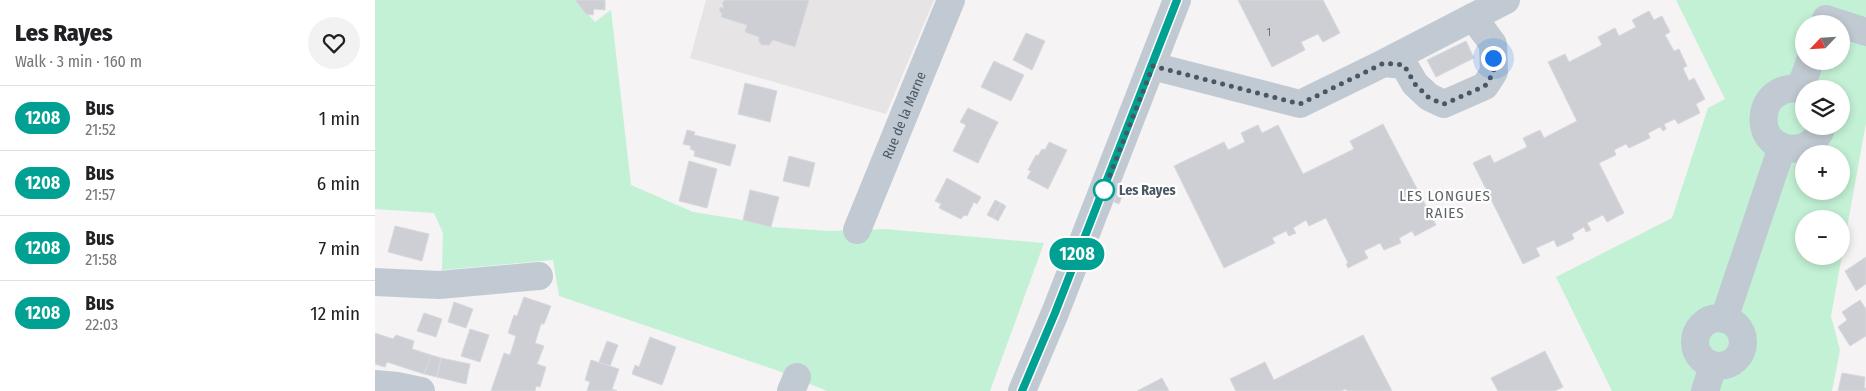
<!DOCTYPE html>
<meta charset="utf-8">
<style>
body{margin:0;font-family:"Fira Sans Condensed",sans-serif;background:#f2f2f2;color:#202124;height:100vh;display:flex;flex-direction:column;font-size:19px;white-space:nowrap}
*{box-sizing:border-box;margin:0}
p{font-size:16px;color:#757577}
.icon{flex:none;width:28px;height:28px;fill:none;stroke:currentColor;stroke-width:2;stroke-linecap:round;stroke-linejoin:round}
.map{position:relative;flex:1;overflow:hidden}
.side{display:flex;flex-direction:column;background:#fff;width:375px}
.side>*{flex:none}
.badge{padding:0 10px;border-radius:16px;font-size:18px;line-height:32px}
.needle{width:32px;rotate:245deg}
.fabs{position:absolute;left:1420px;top:15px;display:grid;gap:10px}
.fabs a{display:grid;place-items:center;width:55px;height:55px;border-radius:50%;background:#fff;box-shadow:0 2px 8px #0003;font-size:25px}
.you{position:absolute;width:25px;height:25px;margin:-12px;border:4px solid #fff;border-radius:50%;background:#1a73e8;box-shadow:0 0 0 8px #1a73e833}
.map>.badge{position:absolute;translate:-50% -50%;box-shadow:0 0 0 2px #fff}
.round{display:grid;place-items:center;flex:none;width:52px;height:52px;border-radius:26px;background:#f2f2f2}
.head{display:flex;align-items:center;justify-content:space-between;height:85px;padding:0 15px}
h1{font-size:24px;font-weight:800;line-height:38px}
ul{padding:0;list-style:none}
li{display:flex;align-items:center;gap:15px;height:65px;padding:0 15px;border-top:1px solid #e0e0e0}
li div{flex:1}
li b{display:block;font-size:19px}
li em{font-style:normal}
li .badge{min-width:55px;font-weight:700;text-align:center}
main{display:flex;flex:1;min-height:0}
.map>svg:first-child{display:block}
.education{fill:#e6e4e5}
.green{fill:#c3f1d5;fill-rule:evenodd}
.building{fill:#cdcfd5;stroke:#d7d9de}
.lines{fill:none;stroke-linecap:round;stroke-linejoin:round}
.minor{stroke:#c1cad2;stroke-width:28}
.line-casing{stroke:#fff;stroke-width:11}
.line{stroke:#00a092;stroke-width:8}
.walk{stroke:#4a5661;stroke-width:5;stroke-dasharray:0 9}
.stop-dot{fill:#fff;stroke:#00a092;stroke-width:2.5}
.labels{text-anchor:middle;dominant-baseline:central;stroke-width:4.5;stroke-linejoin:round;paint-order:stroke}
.number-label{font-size:11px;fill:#6b747e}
.street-label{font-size:14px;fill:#4a5661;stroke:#fff}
.stop-label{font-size:14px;font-weight:bold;fill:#4a5661;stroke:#fff;text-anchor:start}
.neighbourhood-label{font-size:15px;letter-spacing:1px;fill:#5f6368;stroke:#fff}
</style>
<main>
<section class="side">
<div class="head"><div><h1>Les Rayes</h1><p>Walk · 3 min · 160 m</p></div><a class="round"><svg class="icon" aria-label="heart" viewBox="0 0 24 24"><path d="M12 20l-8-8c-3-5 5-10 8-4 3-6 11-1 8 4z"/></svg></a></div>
<ul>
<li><span class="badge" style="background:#00a092;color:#fff">1208</span><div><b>Bus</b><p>21:52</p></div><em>1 min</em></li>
<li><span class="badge" style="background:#00a092;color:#fff">1208</span><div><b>Bus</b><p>21:57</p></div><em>6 min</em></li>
<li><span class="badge" style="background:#00a092;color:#fff">1208</span><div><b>Bus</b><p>21:58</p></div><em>7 min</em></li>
<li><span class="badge" style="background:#00a092;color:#fff">1208</span><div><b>Bus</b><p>22:03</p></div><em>12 min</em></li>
</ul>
</section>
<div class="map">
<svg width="1491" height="391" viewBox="0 0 1491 391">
<rect width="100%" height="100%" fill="#f5f3f3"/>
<!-- education -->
<path class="education" d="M331,0h228l-48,114 -196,-56z"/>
<!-- green -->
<path class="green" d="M0,0h200l20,22 16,-12 20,175 62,27 50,8 28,7 59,4 55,-2 159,14 -54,148h-163l-51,-21 -217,-74 -6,-36 -111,10 1,-37 -9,-20 -59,-4z
M1301,0h190v123l-35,193 9,34 -8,41h-220l-56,-114 116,-59 36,-110 17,-9zM1429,24h37v37h-37zM1429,89h37v37h-37zM1429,154h37v37h-37zM1429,219h37v37h-37z"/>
<!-- building -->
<path class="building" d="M200,0h30v10l-11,-1 -1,6 -7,-1z
M350,0h84l-14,47 -22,-7 -4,5h-7l-3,-3v-5l-14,-5 2,-7 -26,-8 1,-3 -3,-4 1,-2 4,-1 -2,-4z
M863,0h85l17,33 -17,9 -5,-8 -17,8 4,8 -33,17z
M1274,11l5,9 8,-4 8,16 -5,3 9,16 5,-2 8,17 -4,2 6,13 5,-3 11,21 -9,5 4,9 -22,11 -3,-5 -11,5 2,5 -3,2 -3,-4 -12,6 2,5 -21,10 -3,-4 -12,6 2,5 -17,8 25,50 -17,9 -4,-7 -16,8 4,7 -5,2 -2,-5 -12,7 2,5 -17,8 -3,-7 -18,8 4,8 -17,8 -50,-101 17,-8 4,8 33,-16 -4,-9 17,-8 4,8 33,-17 -29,-59 17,-8 4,8 33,-17 -4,-8 17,-9 4,8 17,-9 -4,-7z
M651,33l19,8 -13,29 -19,-10z
M1091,41l8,17 -38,19 -9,-17z
M619,61l30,14 -13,26 -30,-14z
M370,83l32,8 -7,31 -32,-8z
M593,108l30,14 -20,41 -25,-12 13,-26 -6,-3z
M1008,124l53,101 -21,11 -3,-5 -13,7 2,5 -17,7 -4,-7 -16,8 4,7 -20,10 -2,-4 2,-1 -22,-45 -17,8 -3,-6 -13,8 3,5 -7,3 -3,-5 -14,7 3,5 -51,25 -50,-102 50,-24 4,8 17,-8 -4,-9 17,-8 4,8 16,-8 25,49 51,-25 -4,-8z
M312,130l8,2 -1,3 42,10 -6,21 -36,-10 1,-5 -5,-2 1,-3 -8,-2z
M674,142l18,8 -19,39 -21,-11 4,-7 -3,-1 8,-15 2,1 4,-7 3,1z
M414,156l26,7 -6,24 -26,-6z
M314,161l28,8 -10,39 -28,-7z
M572,178l34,19 -4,7 -3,-2 -7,14 -3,-1 -3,4 -22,-11 2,-4 -6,-3z
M744,189l5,3 -5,12 -5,-2z
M375,190l29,7 -8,30 -28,-7z
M620,200l6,3 -8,15 -6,-3z
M626,203l5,3 -8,15 -5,-3z
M20,226l34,8 -7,27 -34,-9z
M1491,257v27l-10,7 -11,-20z
M149,297l27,9 -7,18h-3l-6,19 9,3 -7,18 9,3 -6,20 -4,-1 -1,5h-44l13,-38 6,2 6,-19 -8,-3 6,-18 3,1z
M1485,300l6,9v27l-16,10 -12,-19 9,-7 -5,-8z
M79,302l19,7 -7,19 -18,-6z
M49,313l18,6 -6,18 -19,-6z
M95,329l19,6 -9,27 -19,-6z
M0,333l18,6 3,-4 18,6 -2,8 19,6 -7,19 -37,-12 -2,5 -10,-3z
M988,335l29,56h-45l-1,-2 -5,2h-105l-6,-12 35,-17 9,18z
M275,337l26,10 -14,38 -30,-11 3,-9 4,2z
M232,341l11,4 -8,21 -11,-4z
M1170,351l18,36 -8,4h-57l-7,-13z
M56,355l10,3 -4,19 -13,-3z
M66,358l29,6 -4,20 -29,-7z
M216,360l28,9 -7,20 5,2h-30l3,-9 -5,-2z
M1467,373l23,4 -1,11h2v3h-28z
M787,378l7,13h-32z"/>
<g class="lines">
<!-- minor -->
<g class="minor">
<path d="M1098,17l33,-17"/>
<path d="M1449,24l2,-5 40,13"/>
<path d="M777,66l148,38 84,-41 20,2 11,19 14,13 15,7 41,-18 9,-14 -1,-28 -20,-27 -89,46"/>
<path d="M1425,89l10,-28"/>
<path d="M1429,91c-8,-4 -19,-3 -26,2 -8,4 -13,13 -14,21 -6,38 47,49 58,12"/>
<path id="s1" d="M482,230l94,-230"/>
<path d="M0,282l64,3 100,-9"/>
<circle cx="1344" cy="342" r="24"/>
<path d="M1349,319l58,-172"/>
<path d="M0,384l22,2 24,5"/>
<path d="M416,391l6,-14"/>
<path d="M647,391l33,-78 122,-313"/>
<path d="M1330,391l8,-25"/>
</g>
</g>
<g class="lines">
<!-- line casing -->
<g class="line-casing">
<path id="line" d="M647,391l33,-78 122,-313"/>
</g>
<!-- line -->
<use href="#line" class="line"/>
<!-- walk -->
<path class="walk" d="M729,190l-2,5 51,-129 147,38 84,-41 20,2 11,19 14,14 15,6 41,-18 9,-14 -1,-14"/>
</g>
<!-- markers -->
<circle class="stop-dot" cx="729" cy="190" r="10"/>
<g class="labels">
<!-- number labels -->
<g class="number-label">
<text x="894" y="32">1</text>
</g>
<!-- street labels -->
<g class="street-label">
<text stroke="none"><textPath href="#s1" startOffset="124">Rue de la Marne</textPath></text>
</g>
<!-- stop labels -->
<g class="stop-label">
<text x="744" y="190">Les Rayes</text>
</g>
<!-- neighbourhood labels -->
<g class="neighbourhood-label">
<text x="1070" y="196">LES LONGUES<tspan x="1070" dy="17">RAIES</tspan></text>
</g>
</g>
</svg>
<div class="fabs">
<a><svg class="needle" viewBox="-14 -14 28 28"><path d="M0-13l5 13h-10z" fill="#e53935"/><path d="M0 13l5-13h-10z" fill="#757577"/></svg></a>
<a><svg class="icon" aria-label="layers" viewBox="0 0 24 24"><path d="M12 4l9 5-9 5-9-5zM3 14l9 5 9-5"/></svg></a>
<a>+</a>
<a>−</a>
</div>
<div class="you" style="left:1118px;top:58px"></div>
<b class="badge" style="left:702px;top:254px;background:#00a092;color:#fff">1208</b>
</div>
</main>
